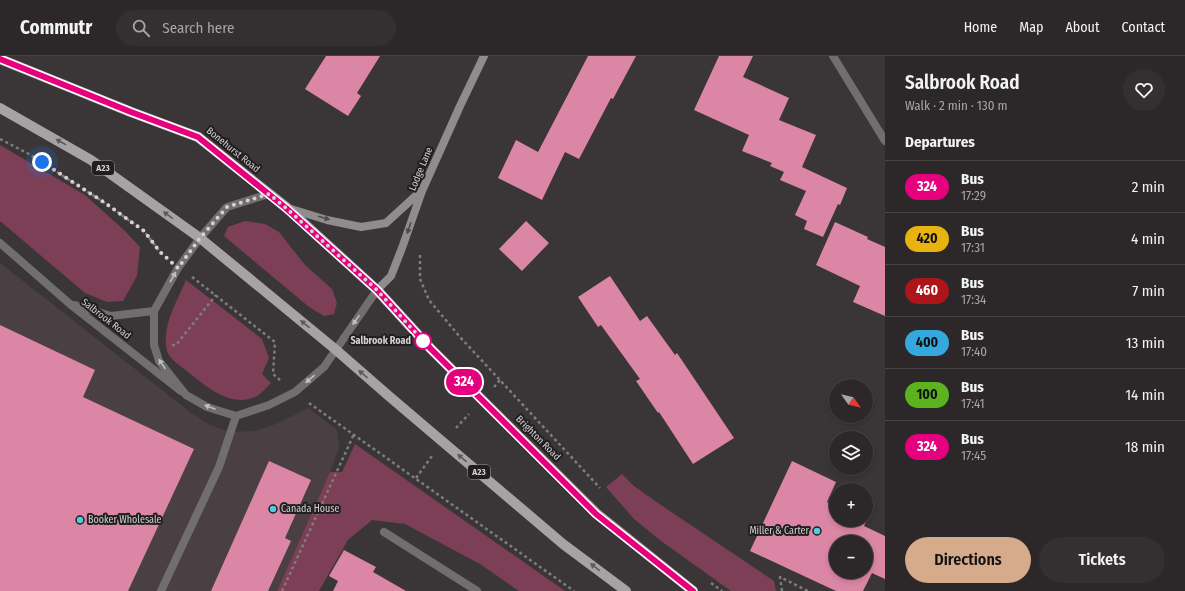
<!DOCTYPE html>
<meta charset="utf-8">
<style>
body{margin:0;font-family:"Fira Sans Condensed",sans-serif;background:#343031;color:#f1f3f6;height:100vh;display:flex;flex-direction:column;font-size:15px;white-space:nowrap}
*{box-sizing:border-box;margin:0}
p{font-size:13px;color:#a6a6a8}
.icon{flex:none;width:22px;height:22px;fill:none;stroke:currentColor;stroke-width:2;stroke-linecap:round;stroke-linejoin:round}
.map{position:relative;flex:1;overflow:hidden}
.sheet{display:flex;flex-direction:column;background:#2c2829;width:300px}
.sheet>*{flex:none}
.badge{padding:0 8px;border-radius:13px;font-size:14px;line-height:26px}
.needle{width:26px;rotate:124deg}
.controls{position:absolute;left:829px;top:323px;display:grid;gap:8px}
.controls a{display:grid;place-items:center;width:44px;height:44px;border-radius:50%;background:#2c2829;box-shadow:0 2px 6px #0003,0 0 0 1px #484446;font-size:20px}
.you{position:absolute;width:20px;height:20px;margin:-10px;border:3px solid #fff;border-radius:50%;background:#1a73e8;box-shadow:0 0 0 6px #1a73e833}
.map>.badge{position:absolute;translate:-50% -50%;box-shadow:0 0 0 2px #fff}
h2{padding:0 20px;font-size:15px;line-height:36px}
.round{display:grid;place-items:center;flex:none;width:42px;height:42px;border-radius:21px;background:#343031}
.summary{display:flex;align-items:center;justify-content:space-between;height:68px;padding:0 20px}
h1{font-size:19px;font-weight:600;line-height:30px}
.cta{display:flex;gap:8px;margin-top:auto;padding:8px 20px}
.cta a{flex:1;height:46px;border-radius:24px;background:#d6ab8b;color:#111;font-size:16px;font-weight:600;line-height:46px;text-align:center}
.cta a+a{background:#343031;color:#f1f3f6}
ul{padding:0;list-style:none}
li{display:flex;align-items:center;gap:12px;height:52px;padding:0 20px;border-top:1px solid #484446}
li div{flex:1}
li b{display:block;font-size:15px}
li em{font-style:normal}
li .badge{min-width:44px;font-weight:700;text-align:center}
header{display:flex;align-items:center;gap:24px;box-sizing:border-box;height:56px;padding:0 20px;background:#2c2829;border-bottom:1px solid #484446}
header strong{font-size:19px}
nav{display:flex;gap:22px;margin-inline-start:auto;font-size:14px}
.search{width:280px;height:36px;background:#343031;display:flex;align-items:center;gap:10px;box-sizing:border-box;padding:0 14px;border-radius:22px;color:#a6a6a8;font-size:15px}
main{display:flex;flex:1;min-height:0}
.map>svg:first-child{display:block}
.built{fill:#4a4043}
.green{fill:#7c3f56}
.building{fill:#db86a5;fill-rule:evenodd}
.lines{fill:none;stroke-linecap:round;stroke-linejoin:round}
.path{stroke:#7f7c7d;stroke-width:2.5;stroke-dasharray:3 3;stroke-linecap:butt}
.lane{stroke:#706e6f;stroke-width:8}
.street{stroke:#706e6f;stroke-width:8}
.secondary{stroke:#8f8c8d;stroke-width:8}
.primary{stroke:#a7a3a4;stroke-width:10}
.oneway{fill:#5d5a5b}
.oneway2{fill:#4c4a4b}
.oneway3{fill:#bfbdbe}
.line-casing{stroke:#fff;stroke-width:9}
.line{stroke:#e6007e;stroke-width:6}
.walk{stroke:#d3d1d2;stroke-width:4;stroke-dasharray:0 7.2}
.stop-dot{fill:#fff;stroke:#e6007e;stroke-width:2}
.poi-dot{fill:#53cbdb;stroke:#201e1f;stroke-width:1.5}
.labels{text-anchor:middle;dominant-baseline:central;stroke-width:4;stroke-linejoin:round;paint-order:stroke}
.shield{fill:#201e1f;stroke:#9d9b9c;stroke-width:1}
.shield-label{font-size:9px;font-weight:bold;fill:#d3d1d2}
.street-label{font-size:10px;fill:#d3d1d2;stroke:#201e1f}
.stop-label{font-size:10px;font-weight:bold;fill:#d3d1d2;stroke:#201e1f;text-anchor:end}
.poi-label{font-size:10px;fill:#d3d1d2;stroke:#201e1f;text-anchor:start}
</style>
<header>
<strong>Commutr</strong>
<div class="search"><svg class="icon" aria-label="search" viewBox="0 0 24 24"><circle cx="10" cy="10" r="6"/><path d="M15 15l6 6"/></svg>Search here</div>
<nav><a>Home</a><a>Map</a><a>About</a><a>Contact</a></nav>
</header>
<main>
<div class="map">
<svg width="885" height="535" viewBox="0 0 885 535">
<rect width="100%" height="100%" fill="#3a3637"/>
<!-- built -->
<path class="built" d="M0,207l191,150 17,11 21,8 27,-1 25,-9 27,-14 29,22 2,18 -9,24 -53,119h-277z"/>
<!-- green -->
<path class="green" d="M0,89l85,50 40,36 15,16 -3,29 -14,25 -16,1 -22,-9 -85,-72z
M245,165l20,3 14,8 26,33 27,24 5,14 -3,11 -10,2 -15,-9 -85,-71 4,-9z
M186,224l76,59 7,19 -7,16 9,9c-4,4 -9,10 -14,13 -25,13 -50,-9 -69,-24 -7,-6 -18,-12 -21,-21 -6,-25 10,-49 19,-71z
M355,388l210,147h-46l-39,-27 -75,-40 -33,-4 -24,20 -29,51h-42l53,-119h12z
M622,418l12,12 24,17 116,78 2,10h-45l-70,-50 -27,-22 -28,-32z"/>
<!-- building -->
<path class="building" d="M326,0h54l-23,37 4,3 -13,20 -43,-27z
M588,0h48l-23,43 -2,-1 -32,61 -14,-7 -23,48 -44,-22 18,-38 22,12z
M719,0h34l-10,21 46,21 -10,22 37,15 -14,32 45,21 -7,17 -2,-1 -15,33 -19,-8 3,-8 -12,-6 11,-24 -26,-11 4,-8 -14,-6 2,-3 -30,-12 7,-16 -55,-25z
M526,165l23,22 -27,28 -23,-22z
M835,166l33,15 -1,2 18,8v69l-32,-14 7,-16 -44,-21z
M610,220l30,45 7,-5 28,39 2,-2 57,85 -41,26 -34,-52 -1,1 -22,-32 4,-2 -39,-54 -3,2 -20,-30z
M0,269l95,45 -12,27 111,52 -66,142h-128z
M269,405l42,19 -26,58 6,3 -23,50h-57z
M792,405l44,21 -9,20 9,5v13h31l-3,6 21,10v43l-13,-6 -9,18h-27l-86,-40zM836,486h30v30h-30z
M344,494l32,17 -3,5 33,19h-73l5,-10 -9,-5z"/>
<g class="lines">
<!-- path -->
<path class="path" d="M0,83l29,15 76,49 39,28 16,21 4,4
M420,199v24l9,21 31,37 140,151
M192,221l83,65 -2,32 7,6
M172,289h4l40,-50
M494,331l6,-7
M309,347l265,188
M456,372l13,-14
M416,422l16,-22
M711,527l11,8
M282,535l72,-157
M782,535l-2,-14 28,14"/>
<!-- lane -->
<path class="lane" d="M0,187l70,61 111,87
M75,249l36,11 43,-5
M384,476l93,59
M161,535l58,-124 17,-51"/>
<!-- street -->
<path class="street" d="M833,0l52,85
M269,138l-42,13 -27,31 -22,30 -24,43v34l5,16 27,34 21,12 29,9 33,-11 26,-13 29,-25 53,-77"/>
<!-- secondary -->
<path class="secondary" d="M288,152l39,12 34,7 25,-4 35,-32
M377,234l14,-14 11,-28 20,-57 38,-85 24,-50"/>
<!-- primary -->
<path class="primary" d="M0,3l131,53 67,25 88,70 91,83 54,59 166,165 96,77
M0,52l91,52 109,78 135,111 55,48 173,147 63,47"/>
</g>
<!-- one-way arrows -->
<defs><path id="oneway-solid" d="M-6-.8H1V-3.2L6.5 0L1 3.2V.8H-6Z"/></defs>
<g class="oneway">
<use href="#oneway-solid" transform="translate(61 86) rotate(-151)"/>
<use href="#oneway-solid" transform="translate(168 159) rotate(-144)"/>
<use href="#oneway-solid" transform="translate(305 268) rotate(-141)"/>
<use href="#oneway-solid" transform="translate(363 318) rotate(-139)"/>
<use href="#oneway-solid" transform="translate(462 402) rotate(-140)"/>
<use href="#oneway-solid" transform="translate(595 511) rotate(-143)"/>
</g>
<g class="oneway2">
<use href="#oneway-solid" transform="translate(324 162) rotate(16)"/>
<use href="#oneway-solid" transform="translate(409 172) rotate(109)"/>
</g>
<g class="oneway3">
<use href="#oneway-solid" transform="translate(173 221) rotate(-61)"/>
<use href="#oneway-solid" transform="translate(356 264) rotate(125)"/>
<use href="#oneway-solid" transform="translate(162 308) rotate(-124)"/>
<use href="#oneway-solid" transform="translate(310 323) rotate(139)"/>
<use href="#oneway-solid" transform="translate(210 351) rotate(-159)"/>
</g>
<g class="lines">
<!-- line casing -->
<g class="line-casing">
<path id="line" d="M0,3l131,53 67,25 88,71 91,82 54,59 165,165 97,77"/>
</g>
<!-- line -->
<use href="#line" class="line"/>
<!-- walk -->
<path class="walk" d="M42,106l63,41 39,28 16,21 18,16 22,-30 27,-31 42,-13 17,14 91,82 46,51"/>
</g>
<!-- markers -->
<circle class="stop-dot" cx="423" cy="285" r="8"/>
<g class="poi-dot">
<circle cx="273" cy="453" r="4"/>
<circle cx="80" cy="464" r="4"/>
<circle cx="817" cy="475" r="4"/>
</g>
<g class="labels">
<!-- shield labels -->
<g class="shield">
<rect x="92" y="105" width="22" height="14" rx="3"/>
<rect x="468" y="409" width="22" height="14" rx="3"/>
</g>
<g class="shield-label">
<text x="103" y="112">A23</text>
<text x="479" y="416">A23</text>
</g>
<!-- street labels -->
<g class="street-label">
<text transform="translate(233 94) rotate(39)">Bonehurst Road</text>
<text transform="translate(421 113) rotate(-67)">Lodge Lane</text>
<text transform="translate(106 263) rotate(38)">Salbrook Road</text>
<text transform="translate(538 382) rotate(45)">Brighton Road</text>
</g>
<!-- stop labels -->
<g class="stop-label">
<text x="411" y="285">Salbrook Road</text>
</g>
<!-- poi labels -->
<g class="poi-label">
<text x="281" y="453">Canada House</text>
<text x="88" y="464">Booker Wholesale</text>
<text x="809" y="475" text-anchor="end">Miller &amp; Carter</text>
</g>
</g>
</svg>
<div class="controls">
<a><svg class="needle" viewBox="-14 -14 28 28"><path d="M0-13l5 13h-10z" fill="#e53935"/><path d="M0 13l5-13h-10z" fill="#a6a6a8"/></svg></a>
<a><svg class="icon" aria-label="layers" viewBox="0 0 24 24"><path d="M12 4l9 5-9 5-9-5zM3 14l9 5 9-5"/></svg></a>
<a>+</a>
<a>−</a>
</div>
<div class="you" style="left:42px;top:106px"></div>
<b class="badge" style="left:464px;top:326px;background:#e6007e;color:#fff">324</b>
</div>
<section class="sheet">
<div class="summary"><div><h1>Salbrook Road</h1><p>Walk · 2 min · 130 m</p></div><a class="round"><svg class="icon" aria-label="heart" viewBox="0 0 24 24"><path d="M12 20l-8-8c-3-5 5-10 8-4 3-6 11-1 8 4z"/></svg></a></div>
<h2>Departures</h2>
<ul>
<li><span class="badge" style="background:#e6007e;color:#fff">324</span><div><b>Bus</b><p>17:29</p></div><em>2 min</em></li>
<li><span class="badge" style="background:#e8b210;color:#111">420</span><div><b>Bus</b><p>17:31</p></div><em>4 min</em></li>
<li><span class="badge" style="background:#ac151a;color:#fff">460</span><div><b>Bus</b><p>17:34</p></div><em>7 min</em></li>
<li><span class="badge" style="background:#35a9de;color:#111">400</span><div><b>Bus</b><p>17:40</p></div><em>13 min</em></li>
<li><span class="badge" style="background:#5cb31e;color:#111">100</span><div><b>Bus</b><p>17:41</p></div><em>14 min</em></li>
<li><span class="badge" style="background:#e6007e;color:#fff">324</span><div><b>Bus</b><p>17:45</p></div><em>18 min</em></li>
</ul>
<div class="cta"><a>Directions</a><a>Tickets</a></div>
</section>
</main>
